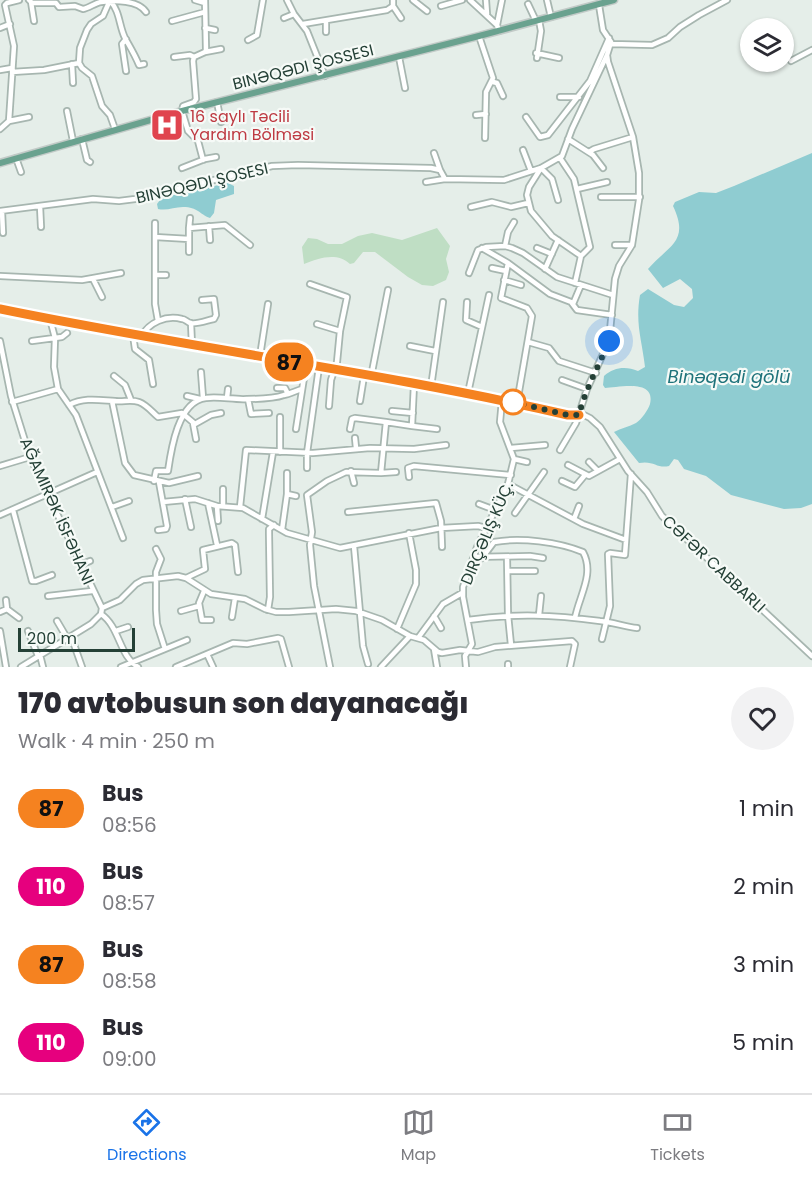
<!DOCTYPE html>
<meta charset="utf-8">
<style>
body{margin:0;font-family:Poppins,sans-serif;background:#f2f2f3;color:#2b2b33;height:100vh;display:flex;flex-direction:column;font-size:22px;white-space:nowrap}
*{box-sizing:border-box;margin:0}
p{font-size:20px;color:#7c7c81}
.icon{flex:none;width:33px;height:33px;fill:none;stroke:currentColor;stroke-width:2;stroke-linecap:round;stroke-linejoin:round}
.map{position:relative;height:667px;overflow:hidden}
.drawer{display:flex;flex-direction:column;background:#fff;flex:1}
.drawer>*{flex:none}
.badge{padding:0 12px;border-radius:20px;font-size:21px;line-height:39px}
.controls{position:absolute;left:740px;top:18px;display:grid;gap:12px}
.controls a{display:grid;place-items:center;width:54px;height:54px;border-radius:50%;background:#fff;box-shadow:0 2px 4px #0004;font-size:30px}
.scale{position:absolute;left:18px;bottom:15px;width:117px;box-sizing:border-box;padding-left:6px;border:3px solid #244036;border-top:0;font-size:16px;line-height:21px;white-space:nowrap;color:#244036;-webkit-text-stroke:4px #f6faf7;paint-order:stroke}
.you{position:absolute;width:30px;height:30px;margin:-15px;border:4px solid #fff;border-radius:50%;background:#1a73e8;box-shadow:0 0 0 9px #1a73e833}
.map>.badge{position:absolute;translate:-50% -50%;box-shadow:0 0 0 3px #fff}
.round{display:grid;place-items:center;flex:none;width:63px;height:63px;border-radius:32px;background:#f2f2f3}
.headline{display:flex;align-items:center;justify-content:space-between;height:102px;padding:0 18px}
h1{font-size:28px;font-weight:800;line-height:45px}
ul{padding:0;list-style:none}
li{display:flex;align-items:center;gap:18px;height:78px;padding:0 18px}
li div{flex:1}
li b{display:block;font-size:22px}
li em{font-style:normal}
li .badge{min-width:66px;font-weight:700;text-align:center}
.tab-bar{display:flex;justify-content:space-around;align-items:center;height:84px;border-top:2px solid #e1e1e2;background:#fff;font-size:16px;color:#7c7c81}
.tab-bar a{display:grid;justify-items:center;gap:3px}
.tab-bar .current{color:#1a73e8}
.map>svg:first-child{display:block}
.green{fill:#bfdec4}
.water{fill:#8fccd1}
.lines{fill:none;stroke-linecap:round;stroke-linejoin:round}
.minor-casing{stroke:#a7b6b0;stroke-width:8}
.major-casing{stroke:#c2cac7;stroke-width:9}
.minor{stroke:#fff;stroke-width:4.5}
.major{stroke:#6aa28f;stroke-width:6}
.line-casing{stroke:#fff;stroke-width:14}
.line{stroke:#f58220;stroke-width:9}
.walk{stroke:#244036;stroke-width:6;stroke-dasharray:0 10.8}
.stop-dot{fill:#fff;stroke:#f58220;stroke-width:3}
.labels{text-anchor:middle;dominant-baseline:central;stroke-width:4.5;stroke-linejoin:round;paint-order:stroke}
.street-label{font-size:16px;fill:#244036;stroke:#f6faf7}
.health-label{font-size:16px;fill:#be3a42;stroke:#f6faf7;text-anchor:start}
.water-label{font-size:18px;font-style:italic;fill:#1f737b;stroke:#f6faf7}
</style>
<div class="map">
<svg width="812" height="667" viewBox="0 0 812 667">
<rect width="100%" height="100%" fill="#e5eee9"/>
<!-- green -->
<path class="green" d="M437,228l13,18 -4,13 3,13 -3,8 -13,6 -11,-1 -14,-8 -33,-25h-12l-9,11 -4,1c-13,-12 -31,-6 -46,0l-2,-17 6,-9 9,1 11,5h14l16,-8 14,-3 30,7z"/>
<!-- water -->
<path class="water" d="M812,153v351l-11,4 -17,1 -53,-14 -25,-19 -22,-7 -6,-9 -4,-1 -5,7c-12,3 -15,-6 -30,-3l-25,-31c7,-4 15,-5 22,-9 6,-4 12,-13 14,-19 6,-26 -33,-16 -45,-16l-2,-3 1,-9c10,-9 22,-10 34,-5l7,-4c-3,-27 -10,-43 -5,-72l8,-6 26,16 10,2 9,-9 -1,-9 -12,-10 -17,9 -15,-19c21,-24 42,-27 25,-63l2,-4 24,-10 17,1 18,-7z
M228,183l6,3v8l-18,6 -2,13 -4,5c-11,-4 -12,-11 -27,-11 -9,0 -16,4 -25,2l-1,-5 3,-4 9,-4z"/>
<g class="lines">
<!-- minor casing -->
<g class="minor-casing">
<path id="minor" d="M29,0l3,3h24l3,4 16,-1 8,3c6,-1 12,-6 18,-7 14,-2 37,-2 45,10
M110,0l-7,16 -12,8 -4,6 -7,18 -1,15 3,5 10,8 10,30 8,9 5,14
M195,0l10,3
M287,0l7,14 13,17 18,45
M413,0l14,11
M470,0l27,25 2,6
M486,0l1,14
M547,0l4,17
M110,1c10,10 9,25 15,37 5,9 10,17 14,27l5,-1
M31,2l3,19
M528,4l8,17
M393,6l8,12
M441,6l21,-6
M284,18l10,-4
M172,21l33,-9
M326,22v10
M303,24l84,-14 6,-4v-6
M497,25l5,-25
M0,28l10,-4
M205,28l10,2
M479,36l14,42 -7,14 -1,46
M126,39l-4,5 4,27
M248,40l9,-5 6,-35
M611,44l41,1 16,-7 12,-11 19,-12 28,-15
M205,52l16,-3
M536,53l23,5
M174,57l16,-2 4,2
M399,57l6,31
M537,58l4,-27 -2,-11
M791,61l21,-11
M72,64l1,19
M0,70l12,-2
M12,72l32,-2 35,-7
M493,82l4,1 6,13
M560,97h19
M217,102l4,20
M67,111l6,30
M476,115l10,-1
M526,117l14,20 8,-2 42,-54 19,-43
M9,121l20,-4
M0,129l9,-8 5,-75 -9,-41 2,-2 12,-3
M82,139l5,21 3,2
M568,139l25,16 10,13
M523,150l8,21
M589,152l5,-3 39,-12
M434,153l6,17
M16,158l5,14
M560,158l14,21 16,68 -9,9
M203,160l-5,-19 -10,-10 -6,-20 1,-5 11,-4 2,-3 -3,-38 1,-4 11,-5 1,-2 -1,-50
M182,168l23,-9 11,-2
M426,182l19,-3
M577,189l30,-7
M601,197h39
M558,200l-6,-21 -11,-11 -12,19 -2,8 4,16 21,25 29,20 -6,27
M40,206l1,21
M471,207l21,-5 19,5 17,-4
M0,211l93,-12 26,2 16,-2 137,-33 26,-1 133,3 9,2 5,9 59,1 37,-12 21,-12 10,-27 35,-74
M2,211l1,22
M209,226l1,14
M189,228l1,-10
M155,237v-14
M615,245h17
M505,246l3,-14 6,-10
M482,248l26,15
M537,248l15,6
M189,252v-13
M492,268l14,3
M545,269l13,-29
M469,273l9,-23 8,-3 19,-1 7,2 11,5 34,24 56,18
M156,275h10
M0,276l82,4 39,-7
M93,279l9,18
M504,280l17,5
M310,284l37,13 -7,34 -3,31 -6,18 -2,26
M467,302l-1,18 16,7
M573,304l8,-19
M0,309l154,30 314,54 101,22h15l6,3 10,9 28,44 19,21 15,24 150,140
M50,319l5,19 -1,29 4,22 18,26 47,123
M158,321l-3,-17v-67l34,2v-11l36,-3 25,20
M191,323l1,22
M317,324l23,7
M133,335l2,14 14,11 4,24
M141,337c8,-15 25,-22 41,-18 3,0 5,3 8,4 6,2 18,-3 24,-4l2,-4 -2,-16 -12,1
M0,341l11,55 19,61 72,151 -1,6c19,13 18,42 37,53
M32,341l30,-4 5,-4
M528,342l21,6 10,13 37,12
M410,346l25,5
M260,356l8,-52
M201,372l2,26
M114,376l11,9 6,15
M371,377l17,-87
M562,380l25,9
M431,387l12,-85
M277,388h8l3,6
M468,393l21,-98
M187,396l13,3
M227,398l1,-9
M248,399l3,15 18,-1
M112,401l13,62 9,12 35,8 29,-7
M360,401l4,-25
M12,402l46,-13
M517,403l15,-87 -5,-8 -26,-10 7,-35 42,31 21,8 6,8 35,5
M69,405c15,-8 30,-5 46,-4 9,1 16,-2 24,1 8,3 13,10 19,15l24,-4 13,11 16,-9 10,-2
M392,411l21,2
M193,423l3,16
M412,426l25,3
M296,429l10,-64
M350,429l2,-10 3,-1 31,4
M355,438l1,10
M511,448l34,-3
M560,450l16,-27 11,-34 22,-48 6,-62 4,-13 13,-21 7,-45v-27l-6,-36 -25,-75 -1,-7 4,-13 -8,-12 -4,-25
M280,452v-35
M514,459l13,3
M589,462l9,9
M568,465l21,11 31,-17
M0,466l30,-9
M307,468v-15l12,-86
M351,471l3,12
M381,473l15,-1
M409,477l-1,-9 6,-2 97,9
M154,481l2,-10h12c3,-21 10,-70 38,-73 13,-2 28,2 41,1 12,0 26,0 37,-4 6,-1 11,-4 18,-6
M562,481l13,6 10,-12
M508,484l75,40 43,16
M287,494l9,2
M185,499l6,28
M163,502l32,-3 22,7 26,2 44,25 53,15 101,-20 37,-2 8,2
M208,503l9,42
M479,504l16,6
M217,506l1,15
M223,506v-17
M112,507l17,-6
M240,507l6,-57 67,3 57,-5 44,1 32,-4
M13,510l19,71h4l16,-6
M348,512l88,-9 5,18 1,26
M515,513l29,-41
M0,515l97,-43
M262,519l11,-67
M574,519l5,-13
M158,530l8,-1 1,-3 -8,-44
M282,530l5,-36v-21
M354,546l9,100 5,18
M474,557l56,-1 13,2
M507,557l1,58 3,30
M482,558l12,-16c26,-5 65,0 89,10 12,22 -4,44 -8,66
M80,565l10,-4
M508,571h27
M186,578l19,-9 -2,-19 29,-7 3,2 3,27
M204,591l-5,12 3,17h9
M48,596l44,-5
M6,600l1,9
M102,608l18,-8 16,-16 7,-4 35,-4 8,2 25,16 34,5 20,10 11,3h13l47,-3 20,2 26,9 28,16 14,4 14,12 4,1 18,-3 18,2 17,-5 77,-6 3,3 -5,23
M268,610l2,-13 -1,-63v-5l5,-4
M181,611l18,-5
M0,612l7,-3 12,9
M539,615l2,-19
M434,616l7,12
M232,617l3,-19
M468,620c47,-7 86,-5 132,1 13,1 25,6 37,7
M57,621l10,17
M397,629l19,-45v-14l-7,-37
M0,631l6,36
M28,631l10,25
M116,631l12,-4
M71,636l11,31
M418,638l25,-34 19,-11
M602,639l8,-33 -2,-52 2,-1 15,2 6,-81
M165,649l22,-9
M434,649l3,18
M207,654l6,13
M40,655l3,12
M508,664v3
M21,667l70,-43 10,-10
M121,667l44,-18 -8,-25 -1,-14v-38l5,-13 -5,-10
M176,667l57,-24 14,1 31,-6 3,1 8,28
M330,667l-16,-81 -4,-41 2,-13 -5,-37 20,-14 19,-9 35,1 5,-51 26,4 2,-42
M381,667l29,-31
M466,667l-1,-11 7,-12 -9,-47v-10l14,-40 31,-63 6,-25 -14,-37 2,-22"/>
</g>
<!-- major casing -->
<g class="major-casing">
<path id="major" d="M0,163l182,-52 297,-75 135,-36"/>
</g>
<!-- minor -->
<use href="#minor" class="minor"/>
<!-- major -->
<use href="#major" class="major"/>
</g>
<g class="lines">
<!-- line casing -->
<g class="line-casing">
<path id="line" d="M0,309c189,39 381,63 568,106h11"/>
</g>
<!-- line -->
<use href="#line" class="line"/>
<!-- walk -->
<path class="walk" d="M513,402l55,13h11c6,-26 20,-49 30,-74"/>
</g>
<!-- icons -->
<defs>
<g id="hospital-square" transform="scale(1.725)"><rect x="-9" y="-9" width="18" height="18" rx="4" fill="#e0444e" stroke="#f6faf7"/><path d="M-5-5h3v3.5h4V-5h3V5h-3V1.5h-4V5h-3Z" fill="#fff"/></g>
</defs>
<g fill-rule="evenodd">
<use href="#hospital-square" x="167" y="125"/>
</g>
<!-- markers -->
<circle class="stop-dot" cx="513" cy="402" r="12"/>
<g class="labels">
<!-- street labels -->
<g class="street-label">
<text transform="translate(303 67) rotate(-14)">BINƏQƏDI ŞOSSESI</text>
<text transform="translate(202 183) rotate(-13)">BINƏQƏDI ŞOSESI</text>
<text transform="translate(57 511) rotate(66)">AĞAMIRƏK İSFƏHANI</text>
<text transform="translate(487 533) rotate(-67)">DIRÇƏLIŞ KÜÇ.</text>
<text transform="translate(714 564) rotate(43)">CƏFƏR CABBARLI</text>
</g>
<!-- health labels -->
<g class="health-label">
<text x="190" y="116">16 saylı Təcili<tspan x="190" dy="18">Yardım Bölməsi</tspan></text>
</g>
<!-- water labels -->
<g class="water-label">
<text x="729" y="376">Binəqədi gölü</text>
</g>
</g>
</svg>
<div class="controls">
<a><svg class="icon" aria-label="layers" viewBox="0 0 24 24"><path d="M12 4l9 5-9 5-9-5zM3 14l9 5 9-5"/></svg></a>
</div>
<div class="scale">200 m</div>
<div class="you" style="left:609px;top:341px"></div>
<b class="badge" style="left:289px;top:362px;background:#f58220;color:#111">87</b>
</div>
<section class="drawer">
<div class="headline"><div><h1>170 avtobusun son dayanacağı</h1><p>Walk · 4 min · 250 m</p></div><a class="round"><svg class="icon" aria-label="heart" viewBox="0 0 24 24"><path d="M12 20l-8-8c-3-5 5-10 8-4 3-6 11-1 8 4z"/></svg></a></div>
<ul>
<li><span class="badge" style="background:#f58220;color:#111">87</span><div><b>Bus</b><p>08:56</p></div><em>1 min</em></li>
<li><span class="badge" style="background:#e6007e;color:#fff">110</span><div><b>Bus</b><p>08:57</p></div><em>2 min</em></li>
<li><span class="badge" style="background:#f58220;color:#111">87</span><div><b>Bus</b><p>08:58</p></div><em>3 min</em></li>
<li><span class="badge" style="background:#e6007e;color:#fff">110</span><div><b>Bus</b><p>09:00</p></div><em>5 min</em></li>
</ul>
</section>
<nav class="tab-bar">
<a class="current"><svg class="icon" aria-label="directions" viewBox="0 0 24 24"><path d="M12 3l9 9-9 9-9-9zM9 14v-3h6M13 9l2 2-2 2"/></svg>Directions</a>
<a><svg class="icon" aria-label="map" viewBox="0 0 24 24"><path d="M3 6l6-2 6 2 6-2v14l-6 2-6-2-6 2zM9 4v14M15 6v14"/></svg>Map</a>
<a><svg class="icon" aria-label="tickets" viewBox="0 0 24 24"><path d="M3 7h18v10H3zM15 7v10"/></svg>Tickets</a>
</nav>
